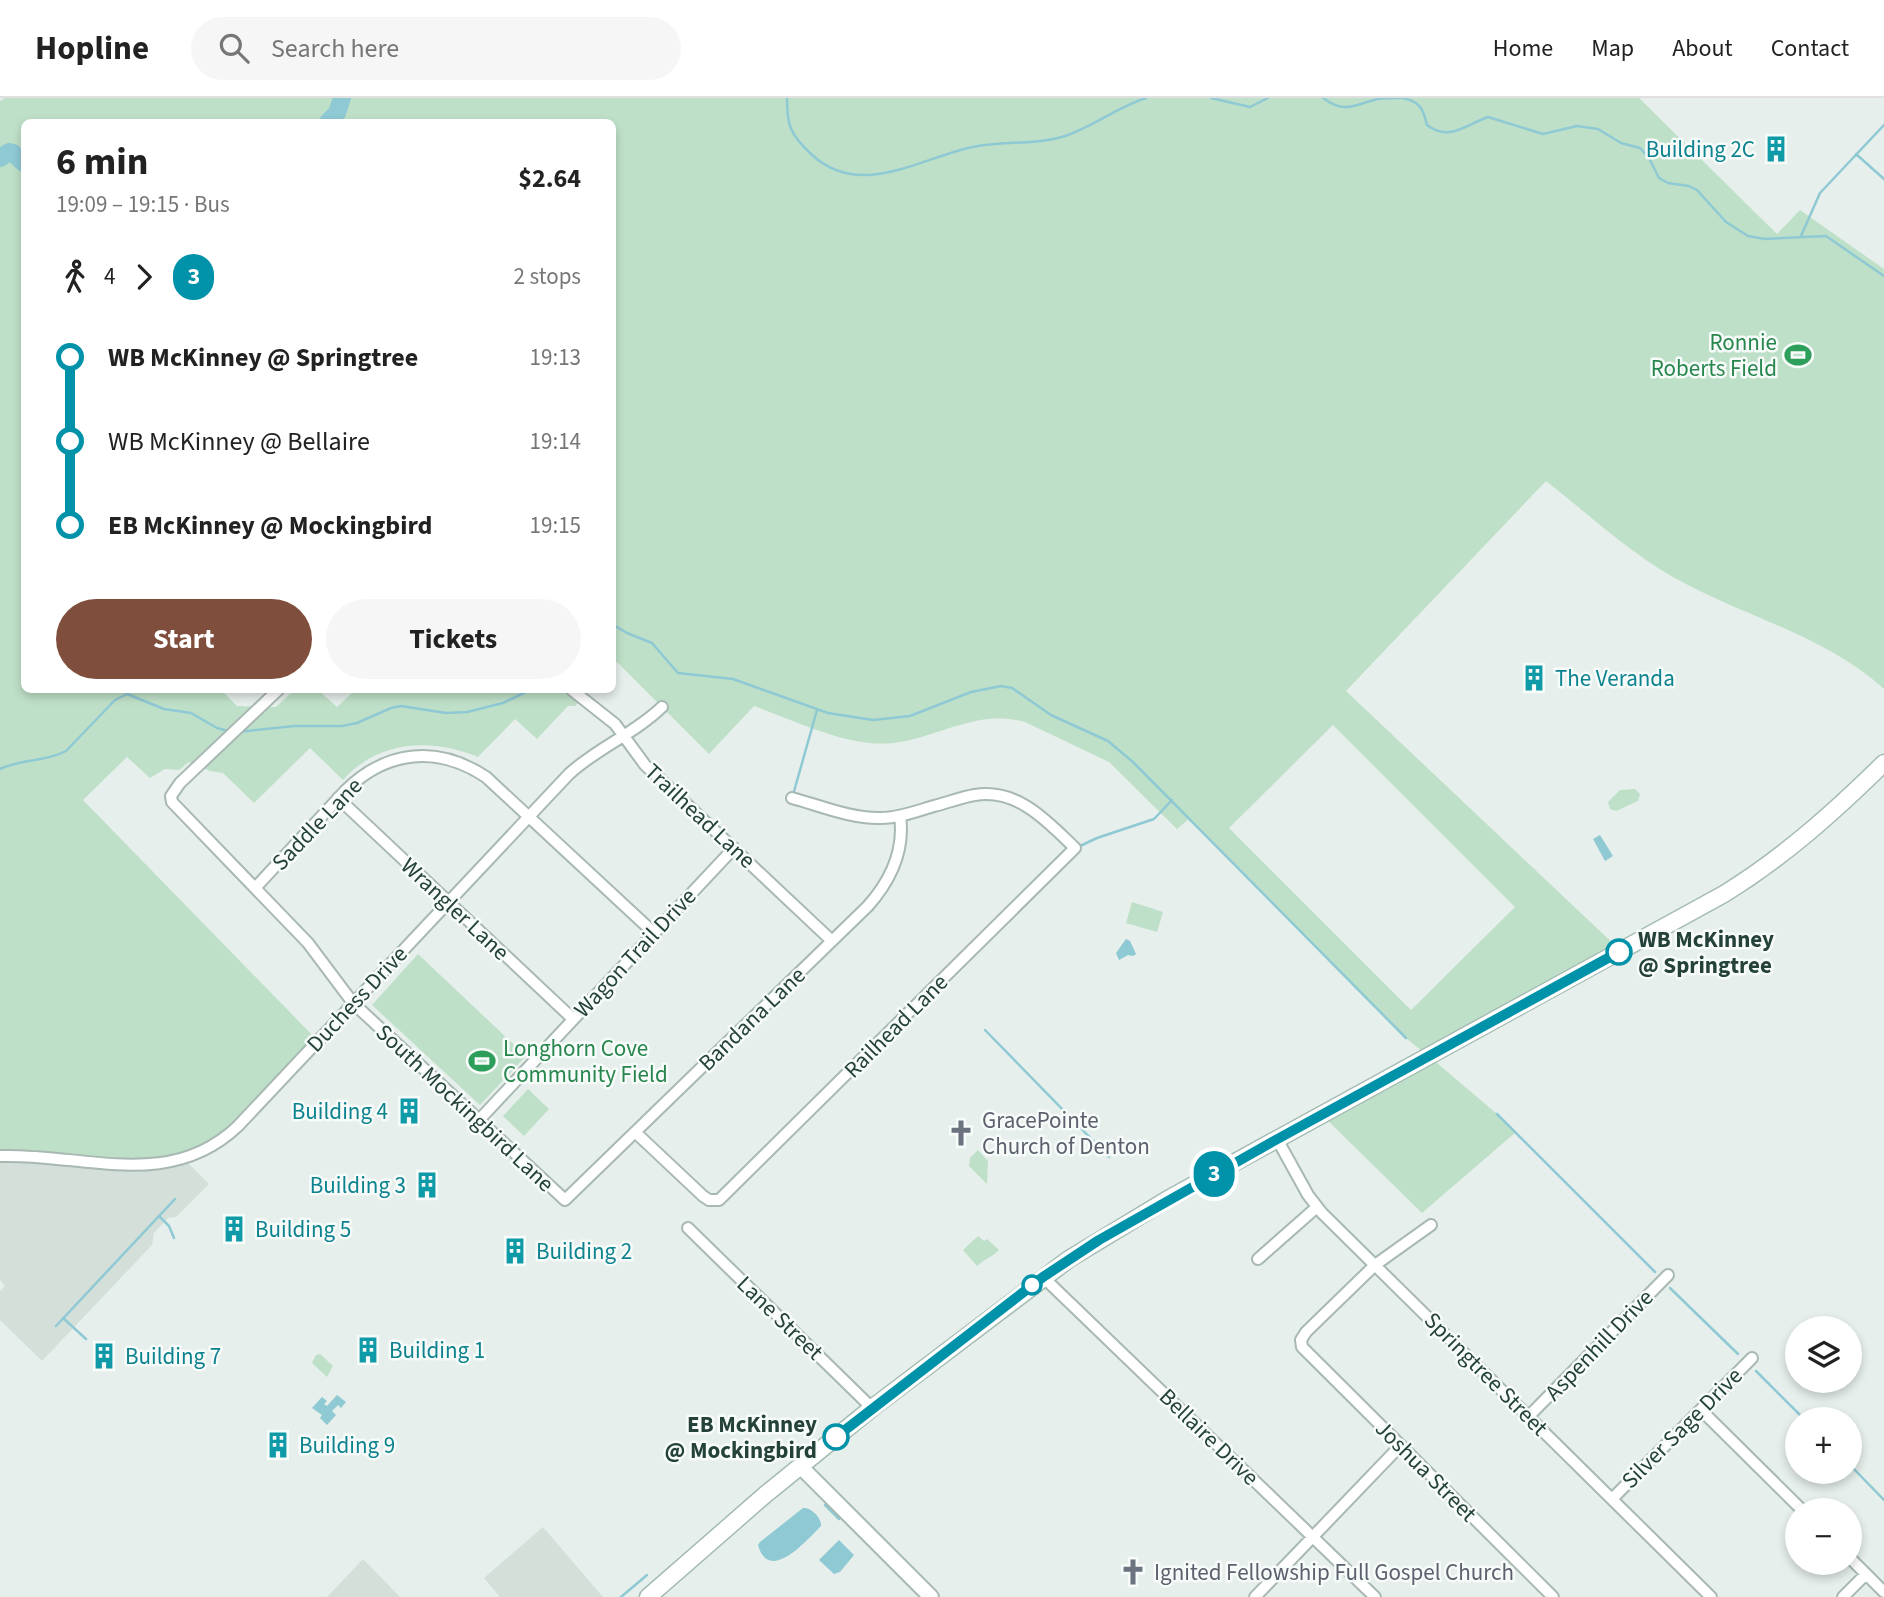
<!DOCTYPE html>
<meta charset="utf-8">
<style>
body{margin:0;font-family:"Source Sans 3",sans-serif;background:#f6f6f6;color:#222;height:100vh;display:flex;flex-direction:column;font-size:26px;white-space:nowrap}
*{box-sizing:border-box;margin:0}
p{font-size:23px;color:#767676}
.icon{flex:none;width:38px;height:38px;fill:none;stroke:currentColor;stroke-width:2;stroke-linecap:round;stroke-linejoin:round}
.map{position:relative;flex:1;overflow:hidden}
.side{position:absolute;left:21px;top:21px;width:595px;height:574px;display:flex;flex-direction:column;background:#fff;border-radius:10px;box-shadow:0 4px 10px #0003}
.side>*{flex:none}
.badge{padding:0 14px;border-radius:23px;font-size:24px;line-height:46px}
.controls{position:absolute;left:1785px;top:1218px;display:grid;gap:14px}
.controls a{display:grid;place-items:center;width:77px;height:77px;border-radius:50%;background:#fff;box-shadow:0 4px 10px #0003;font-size:35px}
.map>.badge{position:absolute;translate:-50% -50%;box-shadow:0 0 0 4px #fff}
.legs{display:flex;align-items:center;gap:10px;height:77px;padding:0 35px;font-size:23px}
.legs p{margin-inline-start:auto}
.overview{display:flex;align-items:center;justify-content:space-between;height:119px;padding:0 35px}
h1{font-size:38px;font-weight:700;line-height:52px}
.cta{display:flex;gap:14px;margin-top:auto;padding:14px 35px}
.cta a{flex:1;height:80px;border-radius:42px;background:#804e3d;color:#fff;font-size:28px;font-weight:700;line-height:80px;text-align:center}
.cta a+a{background:#f6f6f6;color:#222}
ul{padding:0 35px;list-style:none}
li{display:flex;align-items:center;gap:24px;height:84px;font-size:26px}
li i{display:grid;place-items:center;width:10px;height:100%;margin:0 9px;background:currentColor}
li i::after{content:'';width:18px;height:18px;margin:-9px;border:5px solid;border-radius:50%;background:#fff}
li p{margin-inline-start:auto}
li:first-child i{background:linear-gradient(#0000 50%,currentColor 0)}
li:last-child i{background:linear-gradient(currentColor 50%,#0000 0)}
header{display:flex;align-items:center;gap:42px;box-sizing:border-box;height:98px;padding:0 35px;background:#fff;border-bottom:2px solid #e0e0e0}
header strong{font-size:33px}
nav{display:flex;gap:38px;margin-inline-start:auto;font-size:24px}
.search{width:490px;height:63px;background:#f6f6f6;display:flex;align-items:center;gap:18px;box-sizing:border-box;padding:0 24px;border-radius:38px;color:#767676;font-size:26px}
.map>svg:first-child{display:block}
.built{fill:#d4dfda}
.green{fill:#bfe0c8;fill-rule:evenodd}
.water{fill:#8ec9d4}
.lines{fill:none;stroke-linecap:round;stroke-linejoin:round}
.stream{stroke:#8ec9d4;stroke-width:2.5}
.river{stroke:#8ec9d4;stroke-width:18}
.minor-casing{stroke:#a8b8b2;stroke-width:14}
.tertiary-casing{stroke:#a8b8b2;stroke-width:18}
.secondary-casing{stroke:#a4bbb3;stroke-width:19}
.minor{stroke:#fff;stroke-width:10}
.tertiary{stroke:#fff;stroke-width:14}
.secondary{stroke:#fff;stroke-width:16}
.line-1-casing{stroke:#fff;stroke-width:16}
.line-1{stroke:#0092a9;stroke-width:10}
.stop-1-dot{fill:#fff;stroke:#0092a9;stroke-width:3.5}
.labels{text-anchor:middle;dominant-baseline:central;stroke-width:5;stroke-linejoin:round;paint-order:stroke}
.culture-label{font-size:23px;fill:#0d838f;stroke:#f7fbf9;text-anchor:start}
.leisure-label{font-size:23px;fill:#27864d;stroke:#f7fbf9;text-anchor:end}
.street-label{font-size:23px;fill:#24423a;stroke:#f7fbf9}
.stop-label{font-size:23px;font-weight:bold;fill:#24423a;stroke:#f7fbf9;text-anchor:start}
.worship-label{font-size:23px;fill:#5b616d;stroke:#f7fbf9;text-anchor:start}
</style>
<header>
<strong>Hopline</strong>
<div class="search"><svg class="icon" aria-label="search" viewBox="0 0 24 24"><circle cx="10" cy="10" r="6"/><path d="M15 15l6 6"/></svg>Search here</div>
<nav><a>Home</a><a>Map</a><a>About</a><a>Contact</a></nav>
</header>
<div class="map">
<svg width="1884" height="1499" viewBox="0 0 1884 1499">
<rect width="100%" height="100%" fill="#e6efeb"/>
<!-- built -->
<path class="built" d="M0,1058l184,3 25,25 -33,33 -8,1 -14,15 -2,12 -110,116 -42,-41v-29l5,-5 -5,-6z
M543,1429l60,70h-103l-16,-19z
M363,1461l37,38h-73z"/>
<!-- green -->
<path class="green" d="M5,0h1634l138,136 23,-24 84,59v420c-58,-52 -129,-69 -196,-104 -52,-26 -96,-68 -142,-104l-200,210 275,260 -191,106 67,57 19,18 -94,81 -100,-98 107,-58 -23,-19 -216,-220 -13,11 -68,-67 -84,-40c-49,-13 -84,15 -131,21 -45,5 -98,-22 -140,-37l-45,48 -92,-92 -4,3 -1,-543h-588v568h197l16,16 39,1 18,-17h24l19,17 18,-17h235l-15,16h-7l-31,33 -22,-20 -37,38c-47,-19 -99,-17 -135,23l-33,-32 -56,55 -31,-30 -13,-2 -21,-9 -10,8 -14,-1 -15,9 -23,-21 -44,43 235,241 -87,91 -63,31 -168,-7v-1055zM1333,627l182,182 -104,103 -182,-182z
M1635,691l5,5 -2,7 -22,10 -6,-2 -2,-7 12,-12z
M1132,804l31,10 -6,20 -31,-9z
M418,856l108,102 -46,49 -108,-100z
M528,991l21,20 -25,27 -21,-20z
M978,1052l10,11 -1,23 -18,-18 1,-8z
M978,1138l6,5 3,-2 12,11c-8,8 -15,9 -22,16l-14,-16z
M320,1256l13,12 -6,11 -15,-14 4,-8z"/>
<!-- water -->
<path class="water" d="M1600,737l13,21 -8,5 -12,-22z
M1126,841l4,2 6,13 -3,2 -5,-1 -9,5 -3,-7z
M337,1297l9,7 -5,6 -3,-3 -6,6 4,4 -9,10 -7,-7 2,-3 -10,-7 10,-11 5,4 -3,3 3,2z
M803,1410c8,-1 19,10 18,18 -15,15 -52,58 -63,19l2,-3z
M839,1442l15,15 -14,17 -6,2 -15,-14z"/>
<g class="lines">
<!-- stream -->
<path class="stream" d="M787,0c0,28 3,36 24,56 49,46 108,4 162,-7 31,-7 64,-1 95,-12 27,-10 50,-28 78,-37
M1211,0l39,9 18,-9
M1323,0c23,17 32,6 55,1 7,-1 16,-1 23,-1
M1403,0c17,4 20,10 24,27 22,17 38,0 61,-8l55,17 34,-8 21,3 23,14 19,5 9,10 10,20 9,5 21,3 8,4 29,32 22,14 17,3 61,-3 58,40
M1856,56l28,25
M1801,138l19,-43 64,-68
M612,526l15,9 25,10 26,30 55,6 95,34 45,7 37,-4 61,-24 30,-6 11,2 39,27 57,26 25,21 273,276
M238,634l56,-6h48l15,-3 34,-15 10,-2 45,7 21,-1 36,-9 27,-13
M0,671c21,-10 46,-7 66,-18l49,-51 12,-6 37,15 27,4 26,15 11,3
M793,697l24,-85
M1078,749l19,-9 57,-19 18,-19
M985,932l124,127
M1497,1016l158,158
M159,1118l10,10 5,12
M1670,1190l68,66
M63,1220l23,21
M56,1228l119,-127
M1756,1273l48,48
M1850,1367l34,35
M825,1407l14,14
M621,1499l26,-22"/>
<!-- river -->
<path class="river" d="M328,24l9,-9 5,-15
M0,60l9,-6 4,1 11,10"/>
<!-- minor casing -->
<g class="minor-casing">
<path id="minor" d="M278,592l-98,93 -9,13 1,6 136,141 45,60 212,197 303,-294c23,-26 37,-55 32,-90
M572,592l43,34 30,41 187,176
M338,700l235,221
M255,790l91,-98c41,-40 92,-45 140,-13l168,156
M479,1022l255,-272
M635,1034l68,64 6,4h10l356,-352c-27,-26 -57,-60 -100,-53 -14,2 -28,8 -41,11 -17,5 -35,12 -53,12 -29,1 -60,-12 -89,-20
M1277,1041l31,56 14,18 389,384
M0,1058c83,-3 169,36 238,-30l331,-352c28,-26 65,-40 93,-67
M1431,1127l-56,40 -69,67 -5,8 1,7 251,250
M688,1130l184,180
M1258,1161l59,-52
M1043,1179l332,320
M1701,1312l101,100
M1529,1318l139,-141
M1613,1400l139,-140
M1850,1460l34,34
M1255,1499l145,-151
M1843,1499l23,-23"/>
</g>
<!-- tertiary casing -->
<g class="tertiary-casing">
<path id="tertiary" d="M800,1368l131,131"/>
</g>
<!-- secondary casing -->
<g class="secondary-casing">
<path id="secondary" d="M648,1499l118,-103 106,-86 197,-149 99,-60 556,-305c60,-37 110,-82 160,-131"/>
</g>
<!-- minor -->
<use href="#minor" class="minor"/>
<!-- tertiary -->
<use href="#tertiary" class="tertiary"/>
<!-- secondary -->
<use href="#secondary" class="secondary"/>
</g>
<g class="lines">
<!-- line-1 casing -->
<g class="line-1-casing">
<path id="line-1" d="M836,1339l207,-160 56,-37 173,-98 347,-190"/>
</g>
<!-- line-1 -->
<use href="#line-1" class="line-1"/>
</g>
<!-- icons -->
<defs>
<g id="building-bare" transform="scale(2.1)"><path d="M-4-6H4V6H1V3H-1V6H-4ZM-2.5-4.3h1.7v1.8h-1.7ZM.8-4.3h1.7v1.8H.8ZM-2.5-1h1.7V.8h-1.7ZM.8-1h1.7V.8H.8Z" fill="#0f9aa8" stroke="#f7fbf9" stroke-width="2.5" paint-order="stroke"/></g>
<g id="stadium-bare" transform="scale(2.1)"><path d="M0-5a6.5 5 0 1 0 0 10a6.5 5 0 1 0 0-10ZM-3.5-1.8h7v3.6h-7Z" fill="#2e9e5b" stroke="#f7fbf9" stroke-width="2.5" paint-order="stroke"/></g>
<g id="church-bare" transform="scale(2.1)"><path d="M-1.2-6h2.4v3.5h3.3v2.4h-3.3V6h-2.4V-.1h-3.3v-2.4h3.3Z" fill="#6b7280" stroke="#f7fbf9" stroke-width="2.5" paint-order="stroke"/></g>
</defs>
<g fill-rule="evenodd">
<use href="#building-bare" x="1776" y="51"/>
<use href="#stadium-bare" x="1798" y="257"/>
<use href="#building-bare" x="1534" y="580"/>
<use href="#stadium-bare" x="482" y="963"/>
<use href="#building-bare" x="409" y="1013"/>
<use href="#church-bare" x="961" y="1035"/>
<use href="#building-bare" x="427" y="1087"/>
<use href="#building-bare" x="234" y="1131"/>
<use href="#building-bare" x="515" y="1153"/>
<use href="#building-bare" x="368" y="1252"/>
<use href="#building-bare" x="104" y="1258"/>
<use href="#building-bare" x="278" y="1347"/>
<use href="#church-bare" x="1133" y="1474"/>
</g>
<!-- markers -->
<g class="stop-1-dot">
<circle cx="1619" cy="854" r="12"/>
<circle cx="1032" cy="1187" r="9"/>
<circle cx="836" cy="1339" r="12"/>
</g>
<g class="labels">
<!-- culture labels -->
<g class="culture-label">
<text x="1755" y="51" text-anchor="end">Building 2C</text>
<text x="1555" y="580">The Veranda</text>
<text x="388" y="1013" text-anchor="end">Building 4</text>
<text x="406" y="1087" text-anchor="end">Building 3</text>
<text x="255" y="1131">Building 5</text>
<text x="536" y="1153">Building 2</text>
<text x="389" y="1252">Building 1</text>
<text x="125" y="1258">Building 7</text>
<text x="299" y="1347">Building 9</text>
</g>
<!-- leisure labels -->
<g class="leisure-label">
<text x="1777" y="244">Ronnie<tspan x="1777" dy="26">Roberts Field</tspan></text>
<text x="503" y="950" text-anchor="start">Longhorn Cove<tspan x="503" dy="26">Community Field</tspan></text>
</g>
<!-- street labels -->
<g class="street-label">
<text transform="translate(700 718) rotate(43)">Trailhead Lane</text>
<text transform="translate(317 726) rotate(-46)">Saddle Lane</text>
<text transform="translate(455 811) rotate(43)">Wrangler Lane</text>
<text transform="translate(635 855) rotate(-47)">Wagon Trail Drive</text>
<text transform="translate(357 901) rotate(-47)">Duchess Drive</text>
<text transform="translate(752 921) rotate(-44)">Bandana Lane</text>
<text transform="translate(896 928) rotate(-45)">Railhead Lane</text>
<text transform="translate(465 1010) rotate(43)">South Mockingbird Lane</text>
<text transform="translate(780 1220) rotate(44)">Lane Street</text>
<text transform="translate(1599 1247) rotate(-46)">Aspenhill Drive</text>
<text transform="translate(1486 1276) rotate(45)">Springtree Street</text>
<text transform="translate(1682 1330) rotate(-45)">Silver Sage Drive</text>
<text transform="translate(1209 1339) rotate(44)">Bellaire Drive</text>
<text transform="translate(1426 1373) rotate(45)">Joshua Street</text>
</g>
<!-- stop labels -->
<g class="stop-label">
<text x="1638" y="841">WB McKinney<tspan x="1638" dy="26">@ Springtree</tspan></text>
<text x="817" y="1326" text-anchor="end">EB McKinney<tspan x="817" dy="26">@ Mockingbird</tspan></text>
</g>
<!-- worship labels -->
<g class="worship-label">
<text x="982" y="1022">GracePointe<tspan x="982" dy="26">Church of Denton</tspan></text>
<text x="1154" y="1474">Ignited Fellowship Full Gospel Church</text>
</g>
</g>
</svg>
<div class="controls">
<a><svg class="icon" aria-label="layers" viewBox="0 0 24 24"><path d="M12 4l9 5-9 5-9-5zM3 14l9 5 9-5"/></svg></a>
<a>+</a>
<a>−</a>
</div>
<b class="badge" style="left:1214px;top:1076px;background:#0092a9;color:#fff">3</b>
<section class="side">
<div class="overview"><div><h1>6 min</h1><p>19:09 – 19:15 · Bus</p></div><b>$2.64</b></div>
<div class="legs"><svg class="icon" aria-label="walk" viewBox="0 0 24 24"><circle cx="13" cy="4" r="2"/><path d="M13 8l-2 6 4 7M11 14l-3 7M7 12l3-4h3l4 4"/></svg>4<svg class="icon" aria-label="forward" viewBox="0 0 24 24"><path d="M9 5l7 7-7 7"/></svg><b class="badge" style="background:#0092a9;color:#fff">3</b><p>2 stops</p></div>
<ul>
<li><i style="color:#0092a9"></i><b>WB McKinney @ Springtree</b><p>19:13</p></li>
<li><i style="color:#0092a9"></i><span>WB McKinney @ Bellaire</span><p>19:14</p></li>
<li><i style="color:#0092a9"></i><b>EB McKinney @ Mockingbird</b><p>19:15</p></li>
</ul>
<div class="cta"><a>Start</a><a>Tickets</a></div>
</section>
</div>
